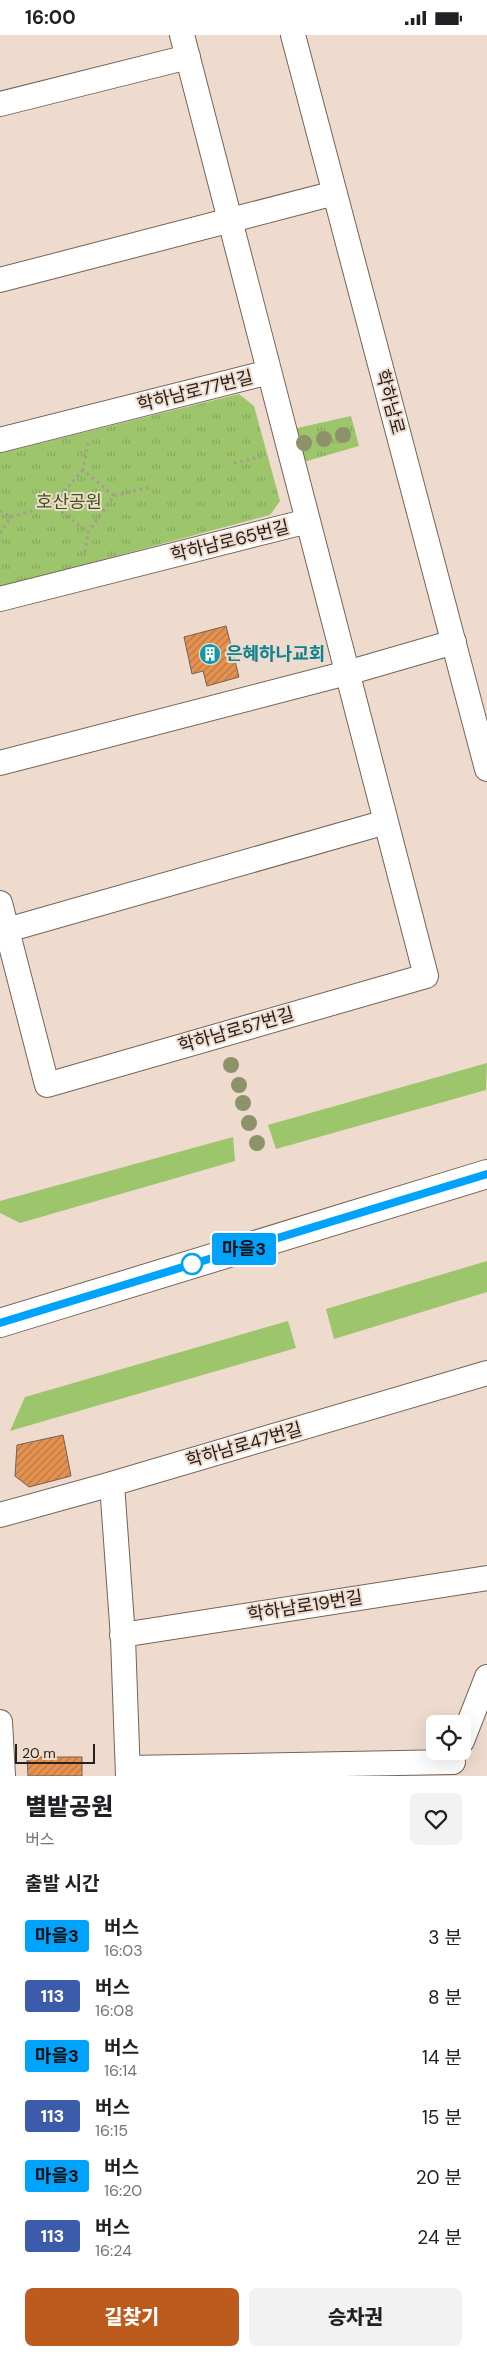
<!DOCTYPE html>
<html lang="ko">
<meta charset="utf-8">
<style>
body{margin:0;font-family:"DM Sans","Noto Sans KR",sans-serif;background:#f2f2f2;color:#202124;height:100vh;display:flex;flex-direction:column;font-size:19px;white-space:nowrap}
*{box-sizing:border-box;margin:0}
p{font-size:16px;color:#757577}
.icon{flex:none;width:28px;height:28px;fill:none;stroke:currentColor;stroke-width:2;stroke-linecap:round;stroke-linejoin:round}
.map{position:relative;height:1741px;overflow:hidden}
.panel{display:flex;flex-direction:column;background:#fff;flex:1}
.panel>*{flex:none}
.badge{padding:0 10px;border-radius:4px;font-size:18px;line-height:32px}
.tools{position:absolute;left:426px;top:1680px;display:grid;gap:10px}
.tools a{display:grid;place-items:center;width:45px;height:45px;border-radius:8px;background:#fff;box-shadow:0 5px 20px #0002;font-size:25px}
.scale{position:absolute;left:15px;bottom:12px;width:80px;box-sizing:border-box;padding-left:5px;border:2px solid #27201b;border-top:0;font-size:14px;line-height:18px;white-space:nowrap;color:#27201b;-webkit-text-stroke:4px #eedbce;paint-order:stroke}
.map>.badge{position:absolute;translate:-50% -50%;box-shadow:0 0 0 2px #fff}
h2{padding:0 25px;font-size:19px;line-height:45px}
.round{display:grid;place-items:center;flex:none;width:52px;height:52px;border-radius:8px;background:#f2f2f2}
.head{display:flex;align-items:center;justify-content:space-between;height:85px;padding:0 25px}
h1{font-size:24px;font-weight:800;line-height:38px}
.primary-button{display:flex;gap:10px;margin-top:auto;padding:10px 25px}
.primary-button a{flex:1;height:58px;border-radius:8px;background:#bd5b1e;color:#fff;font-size:20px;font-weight:800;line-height:58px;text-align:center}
.primary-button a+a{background:#f2f2f2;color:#202124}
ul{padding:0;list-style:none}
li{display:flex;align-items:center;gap:15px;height:60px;padding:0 25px}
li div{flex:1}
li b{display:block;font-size:19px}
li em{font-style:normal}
li .badge{min-width:55px;font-weight:700;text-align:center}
.status{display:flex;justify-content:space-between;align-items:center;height:35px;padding:0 25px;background:#fff;direction:ltr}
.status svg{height:14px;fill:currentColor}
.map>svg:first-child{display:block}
.grass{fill:#9cc56c}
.park{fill:url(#park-tufts)}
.building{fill:url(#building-hatch);stroke:#716155}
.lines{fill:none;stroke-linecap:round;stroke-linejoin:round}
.street-casing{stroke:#746458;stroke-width:26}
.secondary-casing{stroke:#746458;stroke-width:30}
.path{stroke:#a99a90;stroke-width:3;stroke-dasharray:2.5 4;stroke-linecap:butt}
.street{stroke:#fff;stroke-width:24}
.secondary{stroke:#fff;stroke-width:28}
.tree{fill:#8c9269}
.line-casing{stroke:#fff;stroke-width:11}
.line{stroke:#00a3fb;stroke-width:8}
.stop-dot{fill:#fff;stroke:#00a3fb;stroke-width:2.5}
.labels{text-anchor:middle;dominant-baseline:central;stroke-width:4;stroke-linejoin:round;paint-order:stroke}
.street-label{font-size:18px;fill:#27201b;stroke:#eedbce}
.park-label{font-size:18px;fill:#3c5717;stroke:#eedbce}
.culture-label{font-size:18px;font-weight:bold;fill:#0d838f;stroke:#eedbce;text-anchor:start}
</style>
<div class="status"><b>16:00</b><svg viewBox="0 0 49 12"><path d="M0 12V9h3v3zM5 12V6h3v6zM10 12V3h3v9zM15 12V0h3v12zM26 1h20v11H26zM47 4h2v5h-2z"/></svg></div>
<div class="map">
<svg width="487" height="1741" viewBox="0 0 487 1741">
<defs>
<pattern id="park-tufts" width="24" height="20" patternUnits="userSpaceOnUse" patternTransform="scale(1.25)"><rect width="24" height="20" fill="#9cc56c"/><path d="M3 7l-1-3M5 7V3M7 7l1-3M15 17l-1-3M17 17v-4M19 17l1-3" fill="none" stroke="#86a95d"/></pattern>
<pattern id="building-hatch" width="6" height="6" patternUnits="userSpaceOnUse" patternTransform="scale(1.25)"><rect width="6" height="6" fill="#e59251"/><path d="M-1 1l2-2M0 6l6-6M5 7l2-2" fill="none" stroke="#ba7742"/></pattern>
</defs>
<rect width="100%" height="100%" fill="#eedbce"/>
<!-- grass -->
<path class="grass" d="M487,1028l-1,27 -210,59 -8,-24z
M233,1102l2,24 -215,62 -20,-10v-12z
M487,1226v31l-153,47 -8,-30z
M288,1286l8,27 -286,83 15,-34z"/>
<!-- park -->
<path class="park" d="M239,359l15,12 26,95 -10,14 -270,72v-134z
M351,381l8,30 -59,17 -7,-34z"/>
<!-- building -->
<path class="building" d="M226,591l13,51 -32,9 -4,-15 -11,3 -8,-37z
M63,1400l8,41 -42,11 -14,-11 2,-31z
M27,1722h55v19h-54z"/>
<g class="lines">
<!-- street casing -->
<g class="street-casing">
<path id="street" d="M293,0l194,734
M0,69l188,-47
M0,245l335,-87
M0,405l269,-68
M0,564l308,-78
M0,728l347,-90 107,-31
M0,868l47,182 379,-109 -244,-941
M7,895l379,-108
M112,1449l11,154 5,138
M0,1480l101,-28 386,-114
M122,1600l365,-57
M0,1687l3,54
M462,1706l25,-64
M128,1733l325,-6"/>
</g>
<!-- secondary casing -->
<g class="secondary-casing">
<path id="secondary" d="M0,1288l487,-149"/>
</g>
<!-- path -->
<path class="path" d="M88,408l-5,27 31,26
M234,428l30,-7
M83,435l-31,35 36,27
M0,476l11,6
M0,498l11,-16 41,-12
M85,517l3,-20 26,-36 36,-9"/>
<!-- street -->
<use href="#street" class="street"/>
<!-- secondary -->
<use href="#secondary" class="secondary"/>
</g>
<!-- trees -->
<g class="tree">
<circle cx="343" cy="400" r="8"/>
<circle cx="324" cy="404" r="8"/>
<circle cx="304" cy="408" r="8"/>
<circle cx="231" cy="1030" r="8"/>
<circle cx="239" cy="1050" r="8"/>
<circle cx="243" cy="1068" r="8"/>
<circle cx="249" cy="1088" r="8"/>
<circle cx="257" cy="1108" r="8"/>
</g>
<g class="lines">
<!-- line casing -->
<g class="line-casing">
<path id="line" d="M0,1288l487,-149"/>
</g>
<!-- line -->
<use href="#line" class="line"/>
</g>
<!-- icons -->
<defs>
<g id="building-disc" transform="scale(1.125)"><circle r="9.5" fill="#0f9aa8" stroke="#eedbce"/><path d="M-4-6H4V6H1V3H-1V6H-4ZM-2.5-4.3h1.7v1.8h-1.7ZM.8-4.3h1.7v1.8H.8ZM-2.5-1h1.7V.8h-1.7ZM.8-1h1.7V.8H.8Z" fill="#fff"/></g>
</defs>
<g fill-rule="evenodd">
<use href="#building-disc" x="210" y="619"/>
</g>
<!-- markers -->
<circle class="stop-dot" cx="192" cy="1229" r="10"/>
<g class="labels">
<!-- street labels -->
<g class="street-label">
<text transform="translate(195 356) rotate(-14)">학하남로77번길</text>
<text transform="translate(390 367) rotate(75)">학하남로</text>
<text transform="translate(230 506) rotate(-14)">학하남로65번길</text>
<text transform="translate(236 995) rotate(-16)">학하남로57번길</text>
<text transform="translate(244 1410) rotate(-16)">학하남로47번길</text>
<text transform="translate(305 1571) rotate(-9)">학하남로19번길</text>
</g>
<!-- park labels -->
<g class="park-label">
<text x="69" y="467">호산공원</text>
</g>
<!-- culture labels -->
<g class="culture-label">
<text x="226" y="619">은혜하나교회</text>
</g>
</g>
</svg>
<div class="tools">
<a><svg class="icon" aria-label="locate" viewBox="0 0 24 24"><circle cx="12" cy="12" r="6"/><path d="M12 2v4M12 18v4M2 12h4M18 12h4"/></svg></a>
</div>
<div class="scale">20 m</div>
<b class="badge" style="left:244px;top:1214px;background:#00a3fb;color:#111">마을3</b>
</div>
<section class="panel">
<div class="head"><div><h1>별밭공원</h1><p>버스</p></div><a class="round"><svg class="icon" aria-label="heart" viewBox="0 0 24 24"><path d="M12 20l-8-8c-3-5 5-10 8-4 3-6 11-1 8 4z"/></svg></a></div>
<h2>출발 시간</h2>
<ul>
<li><span class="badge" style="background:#00a3fb;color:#111">마을3</span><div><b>버스</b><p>16:03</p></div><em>3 분</em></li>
<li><span class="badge" style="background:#3d5bab;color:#fff">113</span><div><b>버스</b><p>16:08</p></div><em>8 분</em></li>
<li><span class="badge" style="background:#00a3fb;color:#111">마을3</span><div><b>버스</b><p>16:14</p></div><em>14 분</em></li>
<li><span class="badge" style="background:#3d5bab;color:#fff">113</span><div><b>버스</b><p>16:15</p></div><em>15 분</em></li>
<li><span class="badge" style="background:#00a3fb;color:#111">마을3</span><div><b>버스</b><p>16:20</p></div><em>20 분</em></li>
<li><span class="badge" style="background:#3d5bab;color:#fff">113</span><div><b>버스</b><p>16:24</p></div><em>24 분</em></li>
</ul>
<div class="primary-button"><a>길찾기</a><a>승차권</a></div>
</section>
